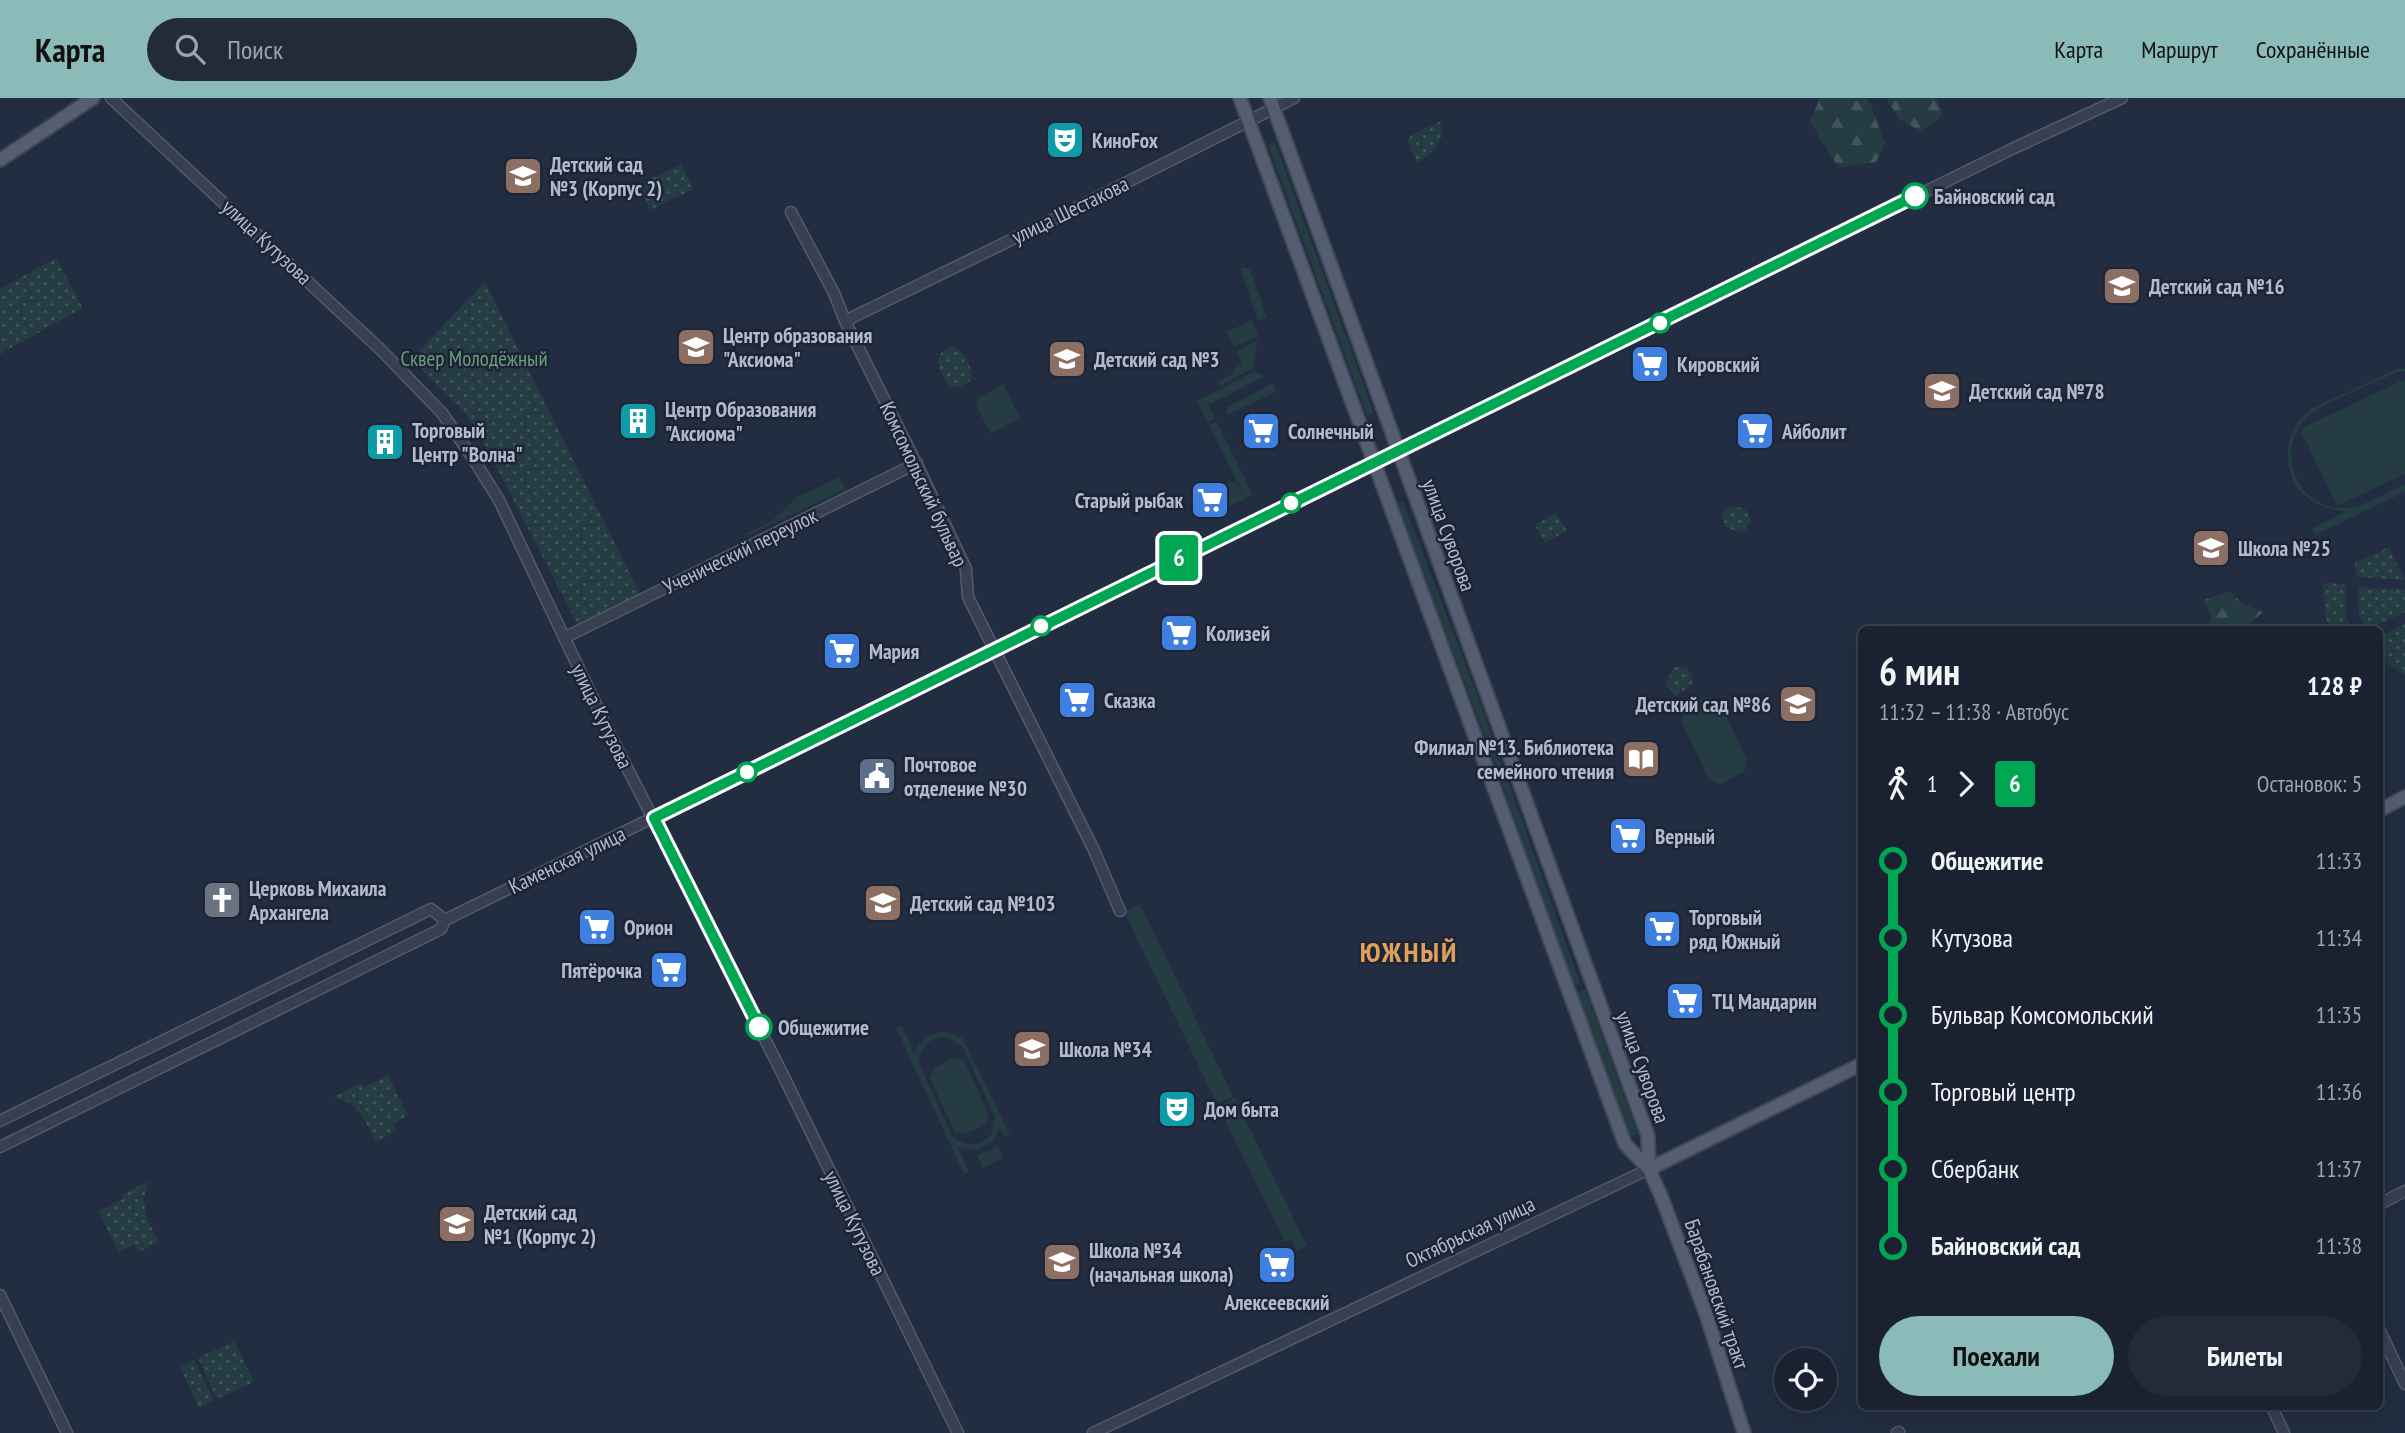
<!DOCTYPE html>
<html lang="ru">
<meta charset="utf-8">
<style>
body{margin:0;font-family:"PT Sans Narrow",sans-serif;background:#232a39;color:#f1f3f6;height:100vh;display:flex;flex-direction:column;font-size:26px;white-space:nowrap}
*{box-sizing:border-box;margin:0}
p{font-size:23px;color:#9fa4ab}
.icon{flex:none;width:38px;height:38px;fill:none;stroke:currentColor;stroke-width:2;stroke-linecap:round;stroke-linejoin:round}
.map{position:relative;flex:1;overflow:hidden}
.side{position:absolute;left:1858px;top:528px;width:525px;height:784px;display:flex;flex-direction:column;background:#1a2231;border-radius:10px;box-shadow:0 7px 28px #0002,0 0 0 2px #383f4d}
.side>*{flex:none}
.badge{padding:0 14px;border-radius:5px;font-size:24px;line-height:46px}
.tools{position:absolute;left:1774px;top:1250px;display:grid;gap:14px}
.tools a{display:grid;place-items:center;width:63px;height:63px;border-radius:50%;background:#1a2231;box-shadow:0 7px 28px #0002,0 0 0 2px #383f4d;font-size:35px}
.map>.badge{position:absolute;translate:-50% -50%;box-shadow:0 0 0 4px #fff}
.legs{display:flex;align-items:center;gap:10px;height:77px;padding:0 21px;font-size:23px}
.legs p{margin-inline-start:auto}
.overview{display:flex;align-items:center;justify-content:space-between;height:119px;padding:0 21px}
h1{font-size:38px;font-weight:700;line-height:52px}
.cta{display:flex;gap:14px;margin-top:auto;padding:14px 21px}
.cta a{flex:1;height:80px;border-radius:42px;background:#8bbbb9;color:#111;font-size:28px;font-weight:700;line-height:80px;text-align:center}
.cta a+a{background:#232a39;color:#f1f3f6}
ul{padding:0 21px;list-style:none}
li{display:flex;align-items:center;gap:24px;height:77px;font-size:26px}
li i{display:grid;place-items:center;width:10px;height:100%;margin:0 9px;background:currentColor}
li i::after{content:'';width:18px;height:18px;margin:-9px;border:5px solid;border-radius:50%;background:#1a2231}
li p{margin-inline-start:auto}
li:first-child i{background:linear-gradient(#0000 50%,currentColor 0)}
li:last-child i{background:linear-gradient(currentColor 50%,#0000 0)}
header{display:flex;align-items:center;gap:42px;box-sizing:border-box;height:98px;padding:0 35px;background:#8bbbb9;color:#111}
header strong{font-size:33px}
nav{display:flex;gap:38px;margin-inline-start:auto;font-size:24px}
.search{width:490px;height:63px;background:#232a39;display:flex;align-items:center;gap:18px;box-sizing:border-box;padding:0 24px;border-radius:38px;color:#9fa4ab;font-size:26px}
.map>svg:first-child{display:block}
.grass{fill:#243c42;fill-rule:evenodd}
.forest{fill:url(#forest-firs)}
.park{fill:url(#park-dots)}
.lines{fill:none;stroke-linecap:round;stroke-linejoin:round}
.minor-casing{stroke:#525a6b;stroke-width:13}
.major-casing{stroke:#40485a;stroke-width:16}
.minor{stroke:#373f51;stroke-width:10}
.major{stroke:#555e71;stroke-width:12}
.line-1-casing{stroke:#fff;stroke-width:16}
.line-1{stroke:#00a651;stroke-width:10}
.stop-1-dot{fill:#fff;stroke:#00a651;stroke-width:3.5}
.labels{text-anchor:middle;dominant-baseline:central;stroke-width:5;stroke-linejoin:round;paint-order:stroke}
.poi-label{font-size:21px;font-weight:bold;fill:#b3bacb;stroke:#1c2436;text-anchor:start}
.stop-label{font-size:21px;font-weight:bold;fill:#b3bacb;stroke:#1c2436;text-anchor:start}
.street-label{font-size:21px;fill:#b3bacb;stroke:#1c2436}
.park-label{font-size:21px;fill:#689f79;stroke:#1c2436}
.district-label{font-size:28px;font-weight:bold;letter-spacing:2px;fill:#dfa05a;stroke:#1c2436}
</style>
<header>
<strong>Карта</strong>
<div class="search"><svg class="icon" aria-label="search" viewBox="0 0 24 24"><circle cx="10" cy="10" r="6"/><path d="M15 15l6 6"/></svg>Поиск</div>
<nav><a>Карта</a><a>Маршрут</a><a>Сохранённые</a></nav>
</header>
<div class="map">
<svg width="2405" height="1335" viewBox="0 0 2405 1335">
<defs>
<pattern id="forest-firs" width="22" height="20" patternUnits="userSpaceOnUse" patternTransform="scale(1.75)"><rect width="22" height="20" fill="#243c42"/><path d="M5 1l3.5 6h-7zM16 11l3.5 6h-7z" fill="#41565c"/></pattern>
<pattern id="park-dots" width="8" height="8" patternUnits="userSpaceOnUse" patternTransform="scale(1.75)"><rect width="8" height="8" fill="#243c42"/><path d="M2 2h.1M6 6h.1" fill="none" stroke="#41565c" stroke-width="1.8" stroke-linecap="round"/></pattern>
</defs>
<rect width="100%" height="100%" fill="#222d41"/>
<!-- grass -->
<path class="grass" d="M1275,44l99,271 -7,3 -99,-271z
M1240,169l10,2 17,49 -9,3z
M1252,222l6,16 -24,11 -7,-15z
M1258,243l-6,28 -32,17 -2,-4 16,-9 -1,-4 9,-5 -6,-13z
M2405,270v3l-7,1c-21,10 -78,32 -92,46 -30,32 -11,86 33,90 23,1 46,-15 66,-24v8l-90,43 -3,-7 34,-17c-22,-1 -43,-10 -53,-31 -11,-24 -5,-53 16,-69 11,-8 26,-13 39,-19 16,-8 32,-16 49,-23z
M1254,273l11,5 -56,29 6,13 -8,4 -10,-21z
M2405,281v95l-68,32 -37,-77z
M1273,285l3,9 -49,23v-8z
M1003,286l17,34 -29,16 -15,-29 1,-6z
M1217,323v1l36,73 -8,3 -36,-73z
M839,379l6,12 -98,47 -1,-2 27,-14 24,-23z
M1227,384h9l9,17 -20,9 -6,-17 9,-5z
M1403,403l75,196 102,286 -7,3 -81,-230 -95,-252z
M1706,599l13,4 28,59 -2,11 -25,14 -11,-6 -28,-57 4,-13z
M1140,806l93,192 -16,8 -93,-192z
M1585,891l53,145 -9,3 -53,-144z
M902,928l12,27c10,-20 30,-28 49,-14l47,96 -5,2 -5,-9c-7,18 -23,27 -42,19l11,25 -5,2 -68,-146zM947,939l16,10 32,70 -4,18c-12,12 -25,12 -39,1l-33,-73c1,-17 11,-26 28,-26z
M954,960h5l6,4 24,53 -3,10 -21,9 -10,-2 -2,-4 -23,-49 4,-11z
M1235,1000l72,148 -10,5 -6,-12 -6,3 -67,-136z
M998,1048l6,12 -21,10 -6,-12z"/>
<!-- forest -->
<path class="forest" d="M1820,0h45l5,5 15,41 -9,18 -37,6 -29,-46z
M1886,0h50l7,16 -21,18 -23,-13z
M2230,493l12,12 21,9 -21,18h-46l16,-10 -8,-20z"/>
<!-- park -->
<path class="park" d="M1441,23c6,20 -9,32 -24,43l-9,-24 3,-5z
M681,66l12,25 -43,21 -12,-25z
M56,160l27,50 -83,46v-65z
M485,184l156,314 -63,30 -85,-166 -26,-45 -56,-56z
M953,249c12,3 20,22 18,33l-10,8 -13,-3c-9,-14 -18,-33 5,-38z
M1732,408l13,3 6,13 -9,11 -17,-6 -3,-14z
M1556,415l11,18 -22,12 -10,-18z
M2389,449l16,33 -48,-3 -2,-14z
M2323,485l23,1v33l6,13h-21l-6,-14z
M2359,489l46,2v23l-38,18c-11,-13 -10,-27 -8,-43z
M2405,525v52l-18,-11 -7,-8v-20z
M1674,569h12l6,8v10l-17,11 -9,-13z
M388,977l20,41 -15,8 3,7 -20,11c-11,-22 -17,-39 -43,-45l28,-14 3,4z
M149,1083c-11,24 -1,39 10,61l-21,10 -4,-7 -15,7 -21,-41 25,-12 -2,-4z
M235,1243l19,41 -37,17 -19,-41z
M194,1262l20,41 -15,7 -19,-41z"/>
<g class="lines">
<!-- minor casing -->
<g class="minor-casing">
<path id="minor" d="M111,0l270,252 61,63 30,44 27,43 111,234 170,335 178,364
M791,114l43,81 11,28 77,154 44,94 2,28 125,251 27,63
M845,223l223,-109 226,-114
M564,540l353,-175
M0,1023l431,-212 14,11
M0,1049l441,-218 4,-9 1569,-772 108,-50
M2380,1106l25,-13
M0,1197l67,138
M2380,1233l25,53
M2272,1309l12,26
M1093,1335l556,-264
M1897,1335l2,-1"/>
</g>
<!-- major casing -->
<g class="major-casing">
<path id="major" d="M1240,0l385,1046 24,25 12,27 45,118 38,119
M1270,0l378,1038 1,33
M0,62l93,-62
M2380,712l25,-13
M1649,1071l213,-105"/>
</g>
<!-- minor -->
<use href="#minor" class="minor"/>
<!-- major -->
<use href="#major" class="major"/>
</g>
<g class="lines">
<!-- line-1 casing -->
<g class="line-1-casing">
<path id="line-1" d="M759,929l-105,-209 1261,-622"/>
</g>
<!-- line-1 -->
<use href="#line-1" class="line-1"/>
</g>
<!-- icons -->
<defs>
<g id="theatre-square" transform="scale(2.0125)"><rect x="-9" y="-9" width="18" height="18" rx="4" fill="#0f9aa8" stroke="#1c2436"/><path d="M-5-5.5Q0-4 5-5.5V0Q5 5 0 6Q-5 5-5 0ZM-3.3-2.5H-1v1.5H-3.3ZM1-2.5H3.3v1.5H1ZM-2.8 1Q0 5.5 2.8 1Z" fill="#fff"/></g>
<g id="school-square" transform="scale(2.0125)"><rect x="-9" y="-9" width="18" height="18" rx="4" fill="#8d6e63" stroke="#1c2436"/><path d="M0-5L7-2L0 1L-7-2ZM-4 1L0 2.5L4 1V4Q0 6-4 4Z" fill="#fff"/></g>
<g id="supermarket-square" transform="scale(2.0125)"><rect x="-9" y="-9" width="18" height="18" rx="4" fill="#3f7fe0" stroke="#1c2436"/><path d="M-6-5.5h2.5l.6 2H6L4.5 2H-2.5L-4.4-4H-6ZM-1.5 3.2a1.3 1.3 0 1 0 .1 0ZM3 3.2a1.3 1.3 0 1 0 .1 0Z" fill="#fff"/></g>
<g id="building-square" transform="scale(2.0125)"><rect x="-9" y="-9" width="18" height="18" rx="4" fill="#0f9aa8" stroke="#1c2436"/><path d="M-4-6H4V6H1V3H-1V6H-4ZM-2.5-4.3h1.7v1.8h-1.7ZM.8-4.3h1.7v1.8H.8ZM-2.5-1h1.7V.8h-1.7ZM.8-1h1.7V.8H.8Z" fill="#fff"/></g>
<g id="library-square" transform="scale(2.0125)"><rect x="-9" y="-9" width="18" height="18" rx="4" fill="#8d6e63" stroke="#1c2436"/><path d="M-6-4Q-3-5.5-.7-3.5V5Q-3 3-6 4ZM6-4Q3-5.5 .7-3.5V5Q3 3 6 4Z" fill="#fff"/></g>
<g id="civic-square" transform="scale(2.0125)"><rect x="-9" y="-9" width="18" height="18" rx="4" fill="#5c6f8a" stroke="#1c2436"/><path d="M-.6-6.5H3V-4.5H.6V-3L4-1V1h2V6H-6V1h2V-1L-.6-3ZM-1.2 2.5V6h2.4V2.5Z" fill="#fff"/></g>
<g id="church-square" transform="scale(2.0125)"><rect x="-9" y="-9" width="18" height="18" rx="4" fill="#6b7280" stroke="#1c2436"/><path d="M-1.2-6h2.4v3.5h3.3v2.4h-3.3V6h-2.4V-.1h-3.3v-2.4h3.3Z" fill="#fff"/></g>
</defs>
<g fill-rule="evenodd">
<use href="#theatre-square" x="1065" y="42"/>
<use href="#school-square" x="523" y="78"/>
<use href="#school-square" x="2122" y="188"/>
<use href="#school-square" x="696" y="249"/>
<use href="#school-square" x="1067" y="261"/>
<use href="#supermarket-square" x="1650" y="266"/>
<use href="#school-square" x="1942" y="293"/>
<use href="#building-square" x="638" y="323"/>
<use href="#supermarket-square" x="1261" y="333"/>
<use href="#supermarket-square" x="1755" y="333"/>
<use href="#building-square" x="385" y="344"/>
<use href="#supermarket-square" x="1210" y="402"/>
<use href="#school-square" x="2211" y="450"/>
<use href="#supermarket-square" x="1179" y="535"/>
<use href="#supermarket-square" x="842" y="553"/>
<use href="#supermarket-square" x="1077" y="602"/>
<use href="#school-square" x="1798" y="606"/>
<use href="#library-square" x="1641" y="661"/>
<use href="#civic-square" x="877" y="678"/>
<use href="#supermarket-square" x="1628" y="738"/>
<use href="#church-square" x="222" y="802"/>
<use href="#school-square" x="883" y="805"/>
<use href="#supermarket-square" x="597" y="829"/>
<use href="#supermarket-square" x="1662" y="831"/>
<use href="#supermarket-square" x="669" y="872"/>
<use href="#supermarket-square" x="1685" y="903"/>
<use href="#school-square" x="1032" y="951"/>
<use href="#theatre-square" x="1177" y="1011"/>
<use href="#school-square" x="457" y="1126"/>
<use href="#school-square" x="1062" y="1164"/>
<use href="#supermarket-square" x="1277" y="1167"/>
</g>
<!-- markers -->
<g class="stop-1-dot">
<circle cx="1915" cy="98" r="12"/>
<circle cx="1660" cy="225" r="9"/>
<circle cx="1291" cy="405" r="9"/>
<circle cx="1041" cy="528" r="9"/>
<circle cx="747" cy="674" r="9"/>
<circle cx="759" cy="929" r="12"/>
</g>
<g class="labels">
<!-- poi labels -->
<g class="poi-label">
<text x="1092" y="42">КиноFox</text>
<text x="550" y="66">Детский сад<tspan x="550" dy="24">№3 (Корпус 2)</tspan></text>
<text x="2149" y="188">Детский сад №16</text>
<text x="723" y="237">Центр образования<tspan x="723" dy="24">"Аксиома"</tspan></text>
<text x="1094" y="261">Детский сад №3</text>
<text x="1677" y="266">Кировский</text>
<text x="1969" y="293">Детский сад №78</text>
<text x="665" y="311">Центр Образования<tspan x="665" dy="24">"Аксиома"</tspan></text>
<text x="412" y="332">Торговый<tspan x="412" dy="24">Центр "Волна"</tspan></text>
<text x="1288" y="333">Солнечный</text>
<text x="1782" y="333">Айболит</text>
<text x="1183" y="402" text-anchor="end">Старый рыбак</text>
<text x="2238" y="450">Школа №25</text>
<text x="1206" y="535">Колизей</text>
<text x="869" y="553">Мария</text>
<text x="1104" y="602">Сказка</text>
<text x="1771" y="606" text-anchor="end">Детский сад №86</text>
<text x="1614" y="649" text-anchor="end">Филиал №13. Библиотека<tspan x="1614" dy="24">семейного чтения</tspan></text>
<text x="904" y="666">Почтовое<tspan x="904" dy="24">отделение №30</tspan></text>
<text x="1655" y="738">Верный</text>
<text x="249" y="790">Церковь Михаила<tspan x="249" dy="24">Архангела</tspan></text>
<text x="910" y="805">Детский сад №103</text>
<text x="1689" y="819">Торговый<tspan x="1689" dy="24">ряд Южный</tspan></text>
<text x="624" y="829">Орион</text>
<text x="642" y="872" text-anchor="end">Пятёрочка</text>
<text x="1712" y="903">ТЦ Мандарин</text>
<text x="1059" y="951">Школа №34</text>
<text x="1204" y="1011">Дом быта</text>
<text x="484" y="1114">Детский сад<tspan x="484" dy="24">№1 (Корпус 2)</tspan></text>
<text x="1089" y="1152">Школа №34<tspan x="1089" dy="24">(начальная школа)</tspan></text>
<text x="1277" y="1204" text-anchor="middle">Алексеевский</text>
</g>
<!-- stop labels -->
<g class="stop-label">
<text x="1934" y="98">Байновский сад</text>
<text x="778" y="929">Общежитие</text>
</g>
<!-- street labels -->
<g class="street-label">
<text transform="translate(1070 112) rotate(-26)">улица Шестакова</text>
<text transform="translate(267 144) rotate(43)">улица Кутузова</text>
<text transform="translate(924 386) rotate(65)">Комсомольский бульвар</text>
<text transform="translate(1449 437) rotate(70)">улица Суворова</text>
<text transform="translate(740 453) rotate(-26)">Ученический переулок</text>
<text transform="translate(602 618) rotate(64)">улица Кутузова</text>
<text transform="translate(567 762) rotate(-26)">Каменская улица</text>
<text transform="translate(1643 969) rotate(70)">улица Суворова</text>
<text transform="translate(855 1125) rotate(64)">улица Кутузова</text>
<text transform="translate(1470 1134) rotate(-25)">Октябрьская улица</text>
<text transform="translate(1717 1196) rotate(71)">Барабановский тракт</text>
</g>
<!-- park labels -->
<g class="park-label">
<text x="474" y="260">Сквер Молодёжный</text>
</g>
<!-- district labels -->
<g class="district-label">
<text x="1409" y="853">ЮЖНЫЙ</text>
</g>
</g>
</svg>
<div class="tools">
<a><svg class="icon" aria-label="locate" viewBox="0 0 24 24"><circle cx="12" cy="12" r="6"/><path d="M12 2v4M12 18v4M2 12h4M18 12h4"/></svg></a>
</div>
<b class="badge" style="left:1179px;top:460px;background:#00a651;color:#fff">6</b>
<section class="side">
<div class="overview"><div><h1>6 мин</h1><p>11:32 – 11:38 · Автобус</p></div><b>128 ₽</b></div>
<div class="legs"><svg class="icon" aria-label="walk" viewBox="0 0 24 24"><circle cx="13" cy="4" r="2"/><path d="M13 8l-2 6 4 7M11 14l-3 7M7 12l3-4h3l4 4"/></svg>1<svg class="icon" aria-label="forward" viewBox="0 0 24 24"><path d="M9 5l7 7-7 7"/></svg><b class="badge" style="background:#00a651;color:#fff">6</b><p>Остановок: 5</p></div>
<ul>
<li><i style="color:#00a651"></i><b>Общежитие</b><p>11:33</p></li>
<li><i style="color:#00a651"></i><span>Кутузова</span><p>11:34</p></li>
<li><i style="color:#00a651"></i><span>Бульвар Комсомольский</span><p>11:35</p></li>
<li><i style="color:#00a651"></i><span>Торговый центр</span><p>11:36</p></li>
<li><i style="color:#00a651"></i><span>Сбербанк</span><p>11:37</p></li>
<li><i style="color:#00a651"></i><b>Байновский сад</b><p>11:38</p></li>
</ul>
<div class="cta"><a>Поехали</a><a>Билеты</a></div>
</section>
</div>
